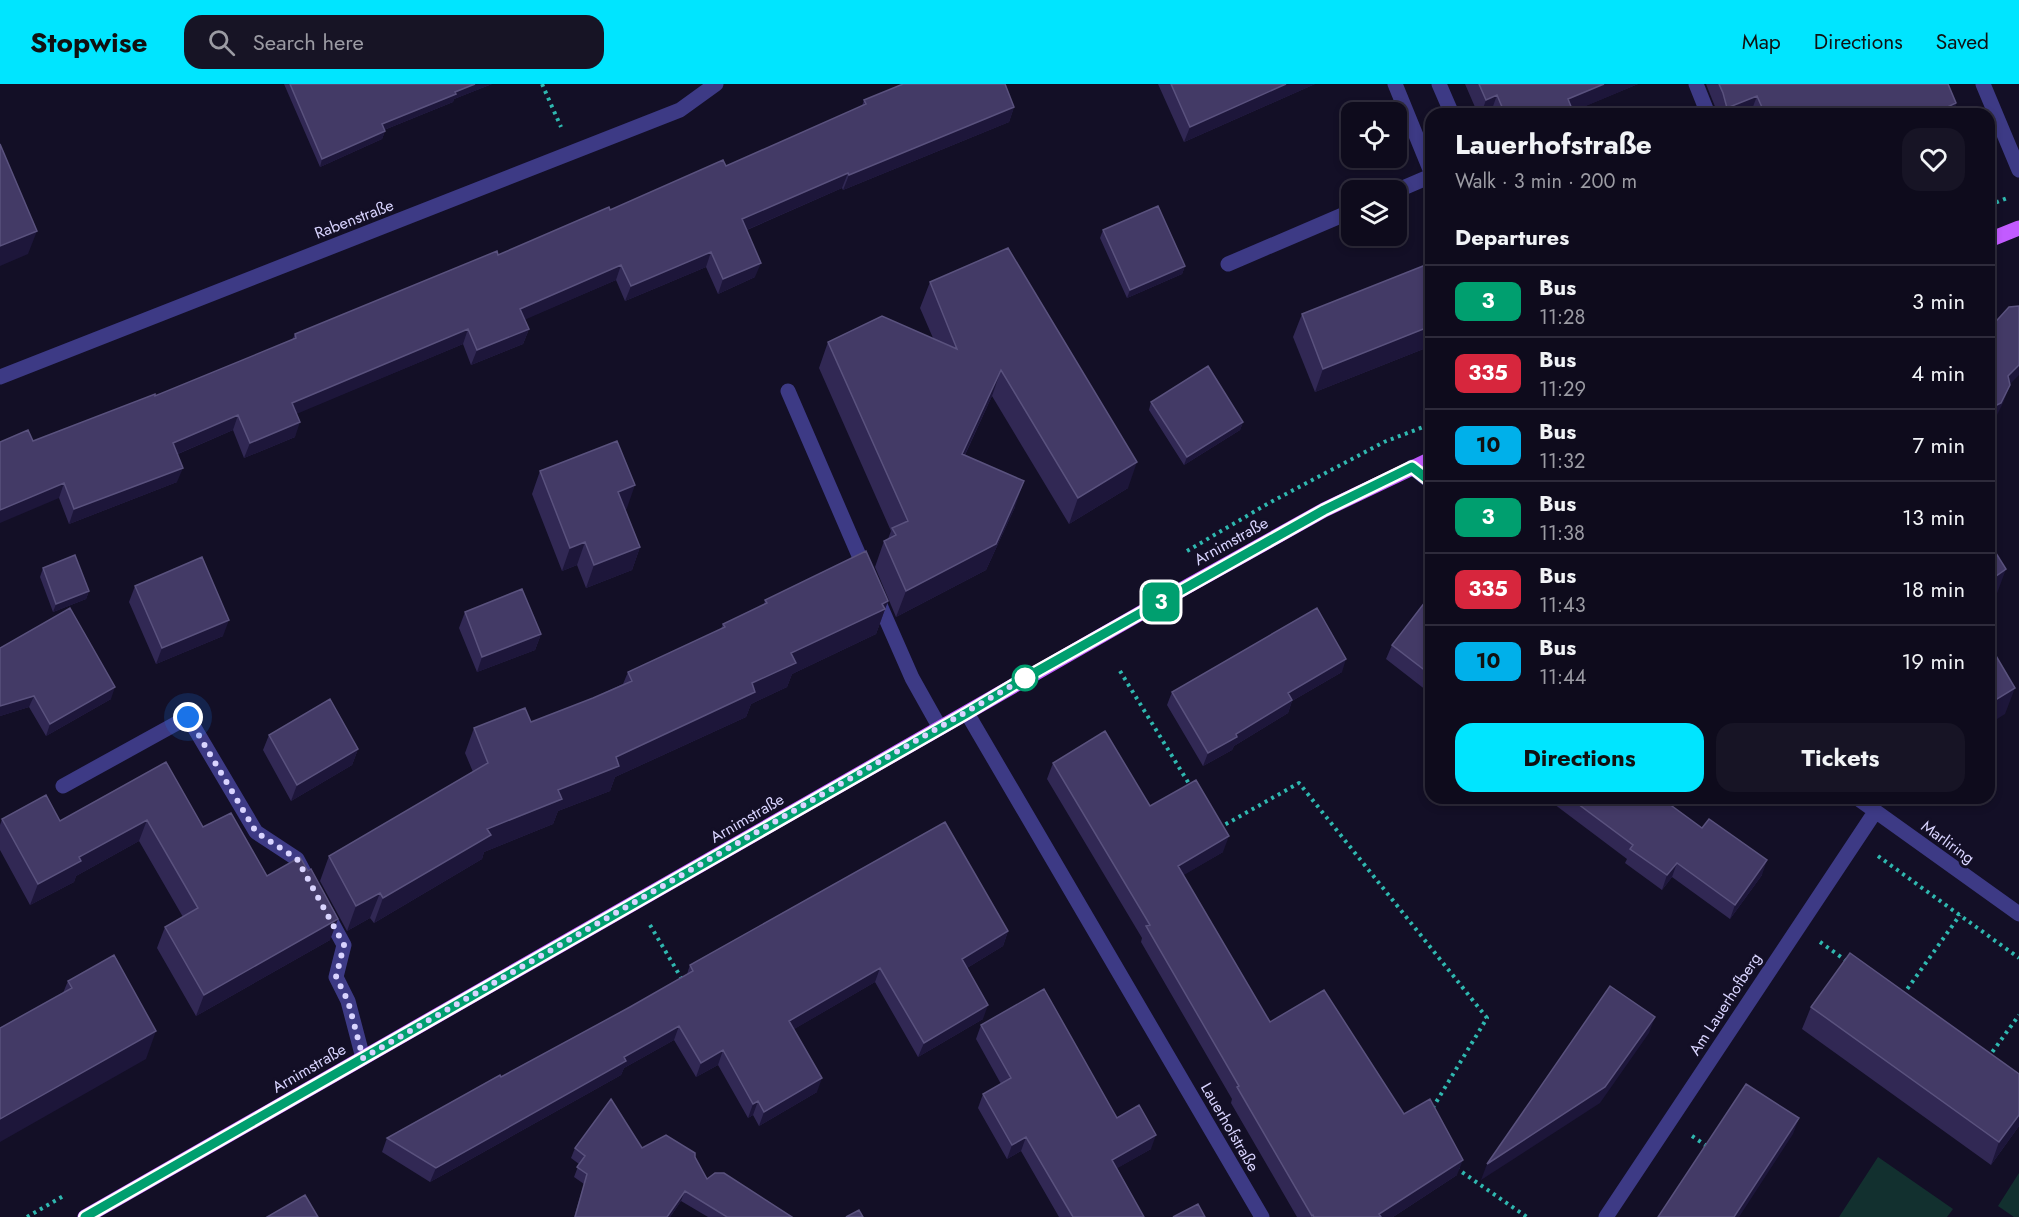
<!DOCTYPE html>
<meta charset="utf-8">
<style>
body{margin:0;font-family:Jost,sans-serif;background:#171425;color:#f1f3f6;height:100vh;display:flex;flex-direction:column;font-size:22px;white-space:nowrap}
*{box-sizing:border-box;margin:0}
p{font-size:20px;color:#9b9ba3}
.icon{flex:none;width:33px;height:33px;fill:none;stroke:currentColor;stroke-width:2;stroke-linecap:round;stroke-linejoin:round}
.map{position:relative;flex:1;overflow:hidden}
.drawer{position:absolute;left:1425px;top:24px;width:570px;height:696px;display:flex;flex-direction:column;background:#0e0b1c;border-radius:18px;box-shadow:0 3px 9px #0003,0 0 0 2px #2e2b3b}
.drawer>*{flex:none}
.badge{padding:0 12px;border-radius:9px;font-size:21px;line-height:39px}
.fabs{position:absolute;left:1341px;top:18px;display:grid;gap:12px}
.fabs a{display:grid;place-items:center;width:66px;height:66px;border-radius:12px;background:#0e0b1c;box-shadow:0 3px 9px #0003,0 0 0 2px #2e2b3b;font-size:30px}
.you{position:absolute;width:30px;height:30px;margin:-15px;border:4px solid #fff;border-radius:50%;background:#1a73e8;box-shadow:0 0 0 9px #1a73e833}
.map>.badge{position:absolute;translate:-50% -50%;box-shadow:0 0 0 3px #fff}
h2{padding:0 30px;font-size:22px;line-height:54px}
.round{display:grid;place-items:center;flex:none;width:63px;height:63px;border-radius:18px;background:#171425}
.headline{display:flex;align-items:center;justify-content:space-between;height:102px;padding:0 30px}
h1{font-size:28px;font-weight:700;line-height:45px}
.cta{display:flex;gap:12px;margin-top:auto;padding:12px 30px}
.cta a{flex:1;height:69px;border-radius:18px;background:#00e5ff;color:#111;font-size:24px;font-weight:700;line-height:69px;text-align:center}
.cta a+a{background:#171425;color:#f1f3f6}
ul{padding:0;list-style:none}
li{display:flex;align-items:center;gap:18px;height:72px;padding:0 30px;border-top:2px solid #2e2b3b}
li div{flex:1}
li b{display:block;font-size:22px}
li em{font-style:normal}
li .badge{min-width:66px;font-weight:700;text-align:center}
header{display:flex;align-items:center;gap:36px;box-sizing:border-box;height:84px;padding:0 30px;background:#00e5ff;color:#111}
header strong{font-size:28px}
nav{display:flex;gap:33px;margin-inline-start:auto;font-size:21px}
.search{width:420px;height:54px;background:#171425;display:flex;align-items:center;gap:15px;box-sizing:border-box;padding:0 21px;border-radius:18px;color:#9b9ba3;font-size:22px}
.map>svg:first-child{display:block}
.green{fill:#12302f}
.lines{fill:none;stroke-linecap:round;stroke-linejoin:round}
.path{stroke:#2fb8b0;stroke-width:4;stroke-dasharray:3 4.5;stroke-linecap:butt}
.minor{stroke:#3d3a85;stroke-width:15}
.major{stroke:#c25bff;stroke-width:15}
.wall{fill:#312854}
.shaded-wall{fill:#1d163a}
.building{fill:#433a66;stroke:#5a527e;stroke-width:1.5}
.line-casing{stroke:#fff;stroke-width:14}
.line{stroke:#009f6f;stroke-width:9}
.walk{stroke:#d9d4ff;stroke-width:6;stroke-dasharray:0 10.8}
.stop-dot{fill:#fff;stroke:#009f6f;stroke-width:3}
.labels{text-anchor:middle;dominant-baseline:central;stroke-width:6;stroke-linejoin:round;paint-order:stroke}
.street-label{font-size:16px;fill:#d9d4ff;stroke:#130f26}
</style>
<header>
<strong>Stopwise</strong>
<div class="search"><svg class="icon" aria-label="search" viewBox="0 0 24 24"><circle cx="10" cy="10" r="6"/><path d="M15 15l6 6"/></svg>Search here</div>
<nav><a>Map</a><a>Directions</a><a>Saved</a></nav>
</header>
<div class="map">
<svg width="2019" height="1133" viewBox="0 0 2019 1133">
<rect width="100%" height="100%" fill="#130f26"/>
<!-- green -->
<path class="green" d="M1878,1073l75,52 -6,8h-108z
M2019,1089v44h-5l-16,-11z"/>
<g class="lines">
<!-- path -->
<path class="path" d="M542,0l19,43
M1989,121l21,-8
M1187,467l82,-48 115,-61 47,-18
M1120,587l71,116
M1219,744l80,-45 188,235 -55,91
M1878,772l141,102
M650,841l33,56
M1820,858l28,20
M1903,911l57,-80
M1988,974l31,-43
M1692,1052l16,11
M1456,1084l71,49
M27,1133l38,-22"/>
<!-- minor -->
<path class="minor" d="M1395,0l36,88
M1439,0l13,30
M1696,0l12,30
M1983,0l36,86
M1396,107l35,-15
M1228,180l124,-53
M0,293l680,-267 36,-26
M788,307l79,183
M1412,383l19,15
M876,512l36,82 28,50
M967,629l295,504
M63,702l125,-69 68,115 41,27 9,17
M1857,714l162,116
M325,826l19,35 -8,32 12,24 15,57
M1606,1133l269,-405"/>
<!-- major -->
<path class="major" d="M1989,156l30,-12
M85,1133l1103,-631 136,-76 107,-51"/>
</g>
<!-- wall -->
<path class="wall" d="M284,0h208l-38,15 -1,3 -69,28 1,1 -3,8 -62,28z
M1158,0h157l-131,58z
M1465,0h173l-65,27 1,3h-82l-1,-2 -6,2h-7z
M1706,0h242l8,19 -3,11h-202v-2l-4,2h-29z
M864,16l150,7 -5,15 -166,68 -1,-2 -95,42 8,47 -37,17 -12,-27 -81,34 -9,-21 -91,39 4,10 -6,15 -52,21 -8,-21 -166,69 -2,24 -51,21 -11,-28 -55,24 -1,28 -108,42 -10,-26 -26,-57 122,-45 137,-56 3,-6 203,-79 112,-45 116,-44 136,-60z
M1103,146l82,36 -3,8 -55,24 -27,-60z
M1431,187v75l-116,46 -22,-55 9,-23z
M930,198l198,206 -59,36 -77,-128 -27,59 50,52 -29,63 -90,47 -21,-50 9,-26 4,-2 3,-8 -72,-163 9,-26 105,-4 -13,-30z
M1151,318l92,20 -3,8 -56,35 -35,-55z
M540,387l87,37 -2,1 15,38 -8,23 -46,18 -9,-23 -15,6 -30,-77z
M43,484l46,23 -3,8 -33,13 -13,-35z
M135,502l88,50 -67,28 -27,-62z
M765,516l123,1 -12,33 -84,40 -5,13 -36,17 -5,13 -131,60 -5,14 -52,20 -5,13 -69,28 -2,7 -108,64 -4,-5 -23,13 -27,-50 9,-25 144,-84 -8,-19 9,-25 57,-6 62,-24 30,-14 5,-12 93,-43 2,-5 41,-19z
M1431,523v87l-45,-35 6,-14z
M465,528l76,22 -6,16 -58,22 -18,-44z
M0,564l111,51 -65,37 -17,-29 -29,9z
M1342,588l-50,29 -4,12 -54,33 -2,4 -29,16 -36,-61 5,-13z
M269,651l89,14 -6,16 -61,36 -28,-51z
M166,678l37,65 64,49 63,64 -134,76 -39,-68 8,-21 18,-10 -44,-76 -63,35 -2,6 -44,23 -30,-55v-25l2,-6 58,2z
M1053,679l97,43 73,46 -40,23 87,147 134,92 53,61 -64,42h-96l-66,-114 1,-4 -91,-157 1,-4 -95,-159z
M1546,714h115l101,77 -32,44 -58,-42 -10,13 -37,-27 2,-4z
M1008,847l-5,15 -36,22 16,51 -65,38 -43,-75 -81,47 23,63 -58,34 -6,-11 -5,3 -30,-53 -22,12 -22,-37 -50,28 -3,7 -191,107 -48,-30 5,-14 243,-131 57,-33 3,-9z
M68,897l78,78 -83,-66z
M1811,923l208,119 -28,39 -189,-136z
M981,941l136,93 34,31 -34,19 27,49h-85l-38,-66 -14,8 -29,-51 5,-14 18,-10 -25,-45z
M575,1064h67l53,9 12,22 85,38h-84l-27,-16 -11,16h-96l10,-33 -10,-7 5,-13 -8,-6z"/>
<!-- shaded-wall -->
<path class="shaded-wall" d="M475,0h17l-38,15 -1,3 -74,30 3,-8z
M1286,0h29l-131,58 6,-15z
M1604,0h34l-71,30 1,-15z
M1497,11l-6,17 -6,2h-4l5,-14z
M1757,12l-6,16 -4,2h-22l2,-6z
M1956,19l-3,11h-20z
M1014,23l-5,15 -166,68 6,-15z
M385,47l-3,8 -62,28 2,-8z
M848,89l-6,15 -105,46 5,-15z
M37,147l-9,23 -28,12v-20z
M711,168l-5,15 -81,34 6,-15z
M761,179l-6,14 -37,17 5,-15z
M621,181l-5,15 -101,44 5,-15z
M1185,182l-3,8 -55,24 3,-8z
M1431,242v20l-116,46 8,-23z
M468,245l-5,15 -176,74 5,-15z
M529,245l-6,15 -52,21 6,-15z
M2019,281v10l-17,17 6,-16z
M1001,286l-9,26 -39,84 9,-26z
M2010,301l-6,16 -9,18 -6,3v-13z
M238,331l-5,15 -65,28 5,-15z
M300,338l-5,15 -51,21 6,-15z
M1243,338l-3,8 -56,35 3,-8z
M1137,378l-9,26 -59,36 9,-26z
M183,384l-6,14 -108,42 5,-15z
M1024,397l-9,26 -29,63 -90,47 10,-26z
M64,399l-5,15 -59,25v-13z
M635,401l-8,23 -17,7 8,-23z
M585,458l-8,23 -15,6 8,-23z
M640,463l-8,23 -46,18 8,-23z
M2006,485l-10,27 -7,4v-19z
M89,507l-3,8 -33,13 3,-8z
M888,517l-12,33 -84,40 -5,13 -36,17 -5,13 -131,60 -5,14 -52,20 -5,13 -69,28 -2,7 -108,64 9,-25 104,-69 129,-72 136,-74 39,-30z
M229,536l-6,16 -67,28 6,-16z
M541,550l-6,16 -58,22 5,-15z
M1346,575l-4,13 -50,29 -4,12 -54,33 -2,4 -29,16 5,-13 28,-19 52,-41z
M115,603l-4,12 -65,37 4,-12z
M2015,604l-10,26 -16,10v-20z
M34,612l-5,11 -29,9v-10z
M358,665l-6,16 -61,36 6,-16z
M147,736l-8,21 -63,35 -2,6 -44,23 8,-21 41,-27z
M1229,752l-6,16 -51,30 6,-16z
M1767,776l-5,15 -32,44 5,-14z
M1677,779l-5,14 -10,13 5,-15z
M380,809l-10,25 -23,13 9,-25z
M338,835l-8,21 -134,76 8,-21z
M1008,847l-5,15 -46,28 5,-15z
M880,884l-5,14 -91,53 5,-14z
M988,921l-5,14 -65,38 6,-14z
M1655,933l-6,16 -49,70 -119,77 6,-16z
M679,942l-5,14 -50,28 -3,7 -191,107 6,-14 188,-111z
M156,947l-10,28 -146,83v-23z
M723,966l-5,15 -22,12 5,-14z
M822,994l-5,14 -58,34 5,-14z
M758,1017l-5,14 -5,3 5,-14z
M2019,1031v11l-28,39 8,-23z
M1799,1034l-6,16 -54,83h-5z
M1156,1051l-5,14 -44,25 5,-14z
M1026,1053l-5,14 -14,8 5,-14z
M1463,1076l-6,15 -64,42h-15l1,-3z
M685,1107l-4,10 -11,16h-3z"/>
<!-- building -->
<path class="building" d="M290,0h185l-20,8 1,2 -74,30 3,7 -63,28z
M903,0h102l9,23 -165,68 -1,-2 -106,46 19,44 -38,16 -12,-27 -80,34 -10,-21 -101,44 9,20 -52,21 -9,-21 -176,74 8,19 -50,21 -12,-28 -65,28 10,25 -109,41 -10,-26 -64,27v-68l28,-12 5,11 122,-47v2l141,-58 -1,-4 202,-83 1,4 111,-48 1,3 113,-50 3,6 140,-62 -2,-4z
M1171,0h115l-96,43z
M1479,0h125l-36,15 6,15h-69l-8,-19 -11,5z
M1719,0h229l8,19 -23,11h-168l-8,-18 -30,12 -4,-15z
M0,60l37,87 -37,15z
M1158,122l27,60 -55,24 -27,-60z
M1008,164l129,214 -59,36 -77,-128 -39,84 62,27 -28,63 -90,47 -22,-50 12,-6 -4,-7 16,-7 -80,-179 54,-26 75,33 -27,-67z
M1428,180l3,7v55l-108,43 -21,-55z
M2019,222v59l-11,11 2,9 -9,18 -12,6v-80l20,-22z
M1208,282l35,56 -56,35 -36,-55z
M617,357l18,44 -17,7 22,55 -46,18 -9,-23 -15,6 -30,-77z
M1989,458l17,27 -17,12z
M866,467l22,50 -6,3 3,5 -94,44 5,10 -44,20 3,9 -139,65 3,9 -61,24 4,9 -75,30 4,6 -108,63 -3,-5 -24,13 -27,-50 159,-93 -14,-35 51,-20 6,14 62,-24 39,-17 -4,-9 97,-45 -2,-3 44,-21 -2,-3z
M75,471l14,36 -33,13 -13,-36z
M202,473l27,63 -67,28 -27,-62z
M522,505l19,45 -59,23 -17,-45z
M1425,518l6,5v68l-39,-30z
M70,524l45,79 -65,37 -16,-28 -34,10v-58z
M1317,524l29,51 -58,34 4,7 -56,34 1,3 -29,16 -36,-61z
M1989,560l26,44 -26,16z
M330,615l28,50 -61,36 -28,-50z
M1105,647l45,75 46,-26 33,56 -51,30 92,156 54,-32 80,124 26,-15 33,61 -84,54 2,3h-67l-1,-2 -1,1 -75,-129 2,-1 -93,-160 4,-1 -97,-162z
M166,678l37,65 28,-14 36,63 33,-19 8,14 3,-2 27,50 -134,76 -39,-68 33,-19 -51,-88 -68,37 2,4 -43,23 -36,-65 44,-24 14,26z
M1570,714h91l41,30 7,-9 58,41 -32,45 -58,-42 -10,12 -37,-26 3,-4z
M945,738l63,109 -46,28 26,46 -64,38 -44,-75 -91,53 33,57 -58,34 -6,-11 -5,3 -30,-54 -22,13 -22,-37 -55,31 2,4 -190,107 -49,-30 113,-63 1,2 129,-70 63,-36 -3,-6z
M1850,869l169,121v41l-20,27 -188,-135z
M114,871l42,76 -156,88v-91l72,-40 -4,-7z
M1610,902l45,31 -50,70 -118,77z
M1044,905l73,129 22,-13 17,30 -44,25 32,57h-71l-47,-80 -14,8 -29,-51 28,-16 -30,-53z
M1746,1000l53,34 -65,99h-76z
M611,1015l31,49 24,-13 29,18v4l12,22 8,-6h9l68,44h-65l-42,-26 -18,26h-92l12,-43 -10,-7 8,-11 -10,-8z
M305,1111l13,22h-51z
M1198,1120l7,13h-32z
M859,1126l4,7h-17z"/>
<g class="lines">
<!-- line casing -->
<g class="line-casing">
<path id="line" d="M85,1133l882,-504 60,-36 297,-167 88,-43 19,15"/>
</g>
<!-- line -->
<use href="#line" class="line"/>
<!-- walk -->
<path class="walk" d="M188,633l68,115 41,27 47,86 -8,32 12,24 15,57 664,-381 -2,1"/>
</g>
<!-- markers -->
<circle class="stop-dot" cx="1025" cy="594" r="12"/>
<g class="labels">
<!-- street labels -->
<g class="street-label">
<text transform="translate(354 135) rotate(-21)">Rabenstraße</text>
<text transform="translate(1231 457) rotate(-29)">Arnimstraße</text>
<text transform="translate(747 734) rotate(-30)">Arnimstraße</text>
<text transform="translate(1948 758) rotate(36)">Marliring</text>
<text transform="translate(1725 920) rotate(-57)">Am Lauerhofberg</text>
<text transform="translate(309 984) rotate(-30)">Arnimstraße</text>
<text transform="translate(1230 1043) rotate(60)">Lauerhofstraße</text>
</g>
</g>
</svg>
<div class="fabs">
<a><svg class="icon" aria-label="locate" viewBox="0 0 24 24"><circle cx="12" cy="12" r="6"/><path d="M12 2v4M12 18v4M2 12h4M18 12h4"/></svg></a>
<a><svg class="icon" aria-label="layers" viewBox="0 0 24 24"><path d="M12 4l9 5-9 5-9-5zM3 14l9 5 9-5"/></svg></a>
</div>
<div class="you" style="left:188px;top:633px"></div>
<b class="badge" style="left:1161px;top:518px;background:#009f6f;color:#fff">3</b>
<section class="drawer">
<div class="headline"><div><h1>Lauerhofstraße</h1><p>Walk · 3 min · 200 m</p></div><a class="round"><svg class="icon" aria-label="heart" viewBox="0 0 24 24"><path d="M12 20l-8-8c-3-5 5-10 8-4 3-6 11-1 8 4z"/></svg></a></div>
<h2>Departures</h2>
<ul>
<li><span class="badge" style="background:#009f6f;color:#fff">3</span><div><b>Bus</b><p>11:28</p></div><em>3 min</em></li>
<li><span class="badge" style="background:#d7263d;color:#fff">335</span><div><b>Bus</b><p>11:29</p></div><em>4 min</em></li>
<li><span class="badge" style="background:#00b0ea;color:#111">10</span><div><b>Bus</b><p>11:32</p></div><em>7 min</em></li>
<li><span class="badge" style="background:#009f6f;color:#fff">3</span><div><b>Bus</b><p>11:38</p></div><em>13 min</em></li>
<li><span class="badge" style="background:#d7263d;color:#fff">335</span><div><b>Bus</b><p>11:43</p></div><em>18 min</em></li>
<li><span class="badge" style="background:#00b0ea;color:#111">10</span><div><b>Bus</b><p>11:44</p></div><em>19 min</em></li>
</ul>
<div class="cta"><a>Directions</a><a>Tickets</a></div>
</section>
</div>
